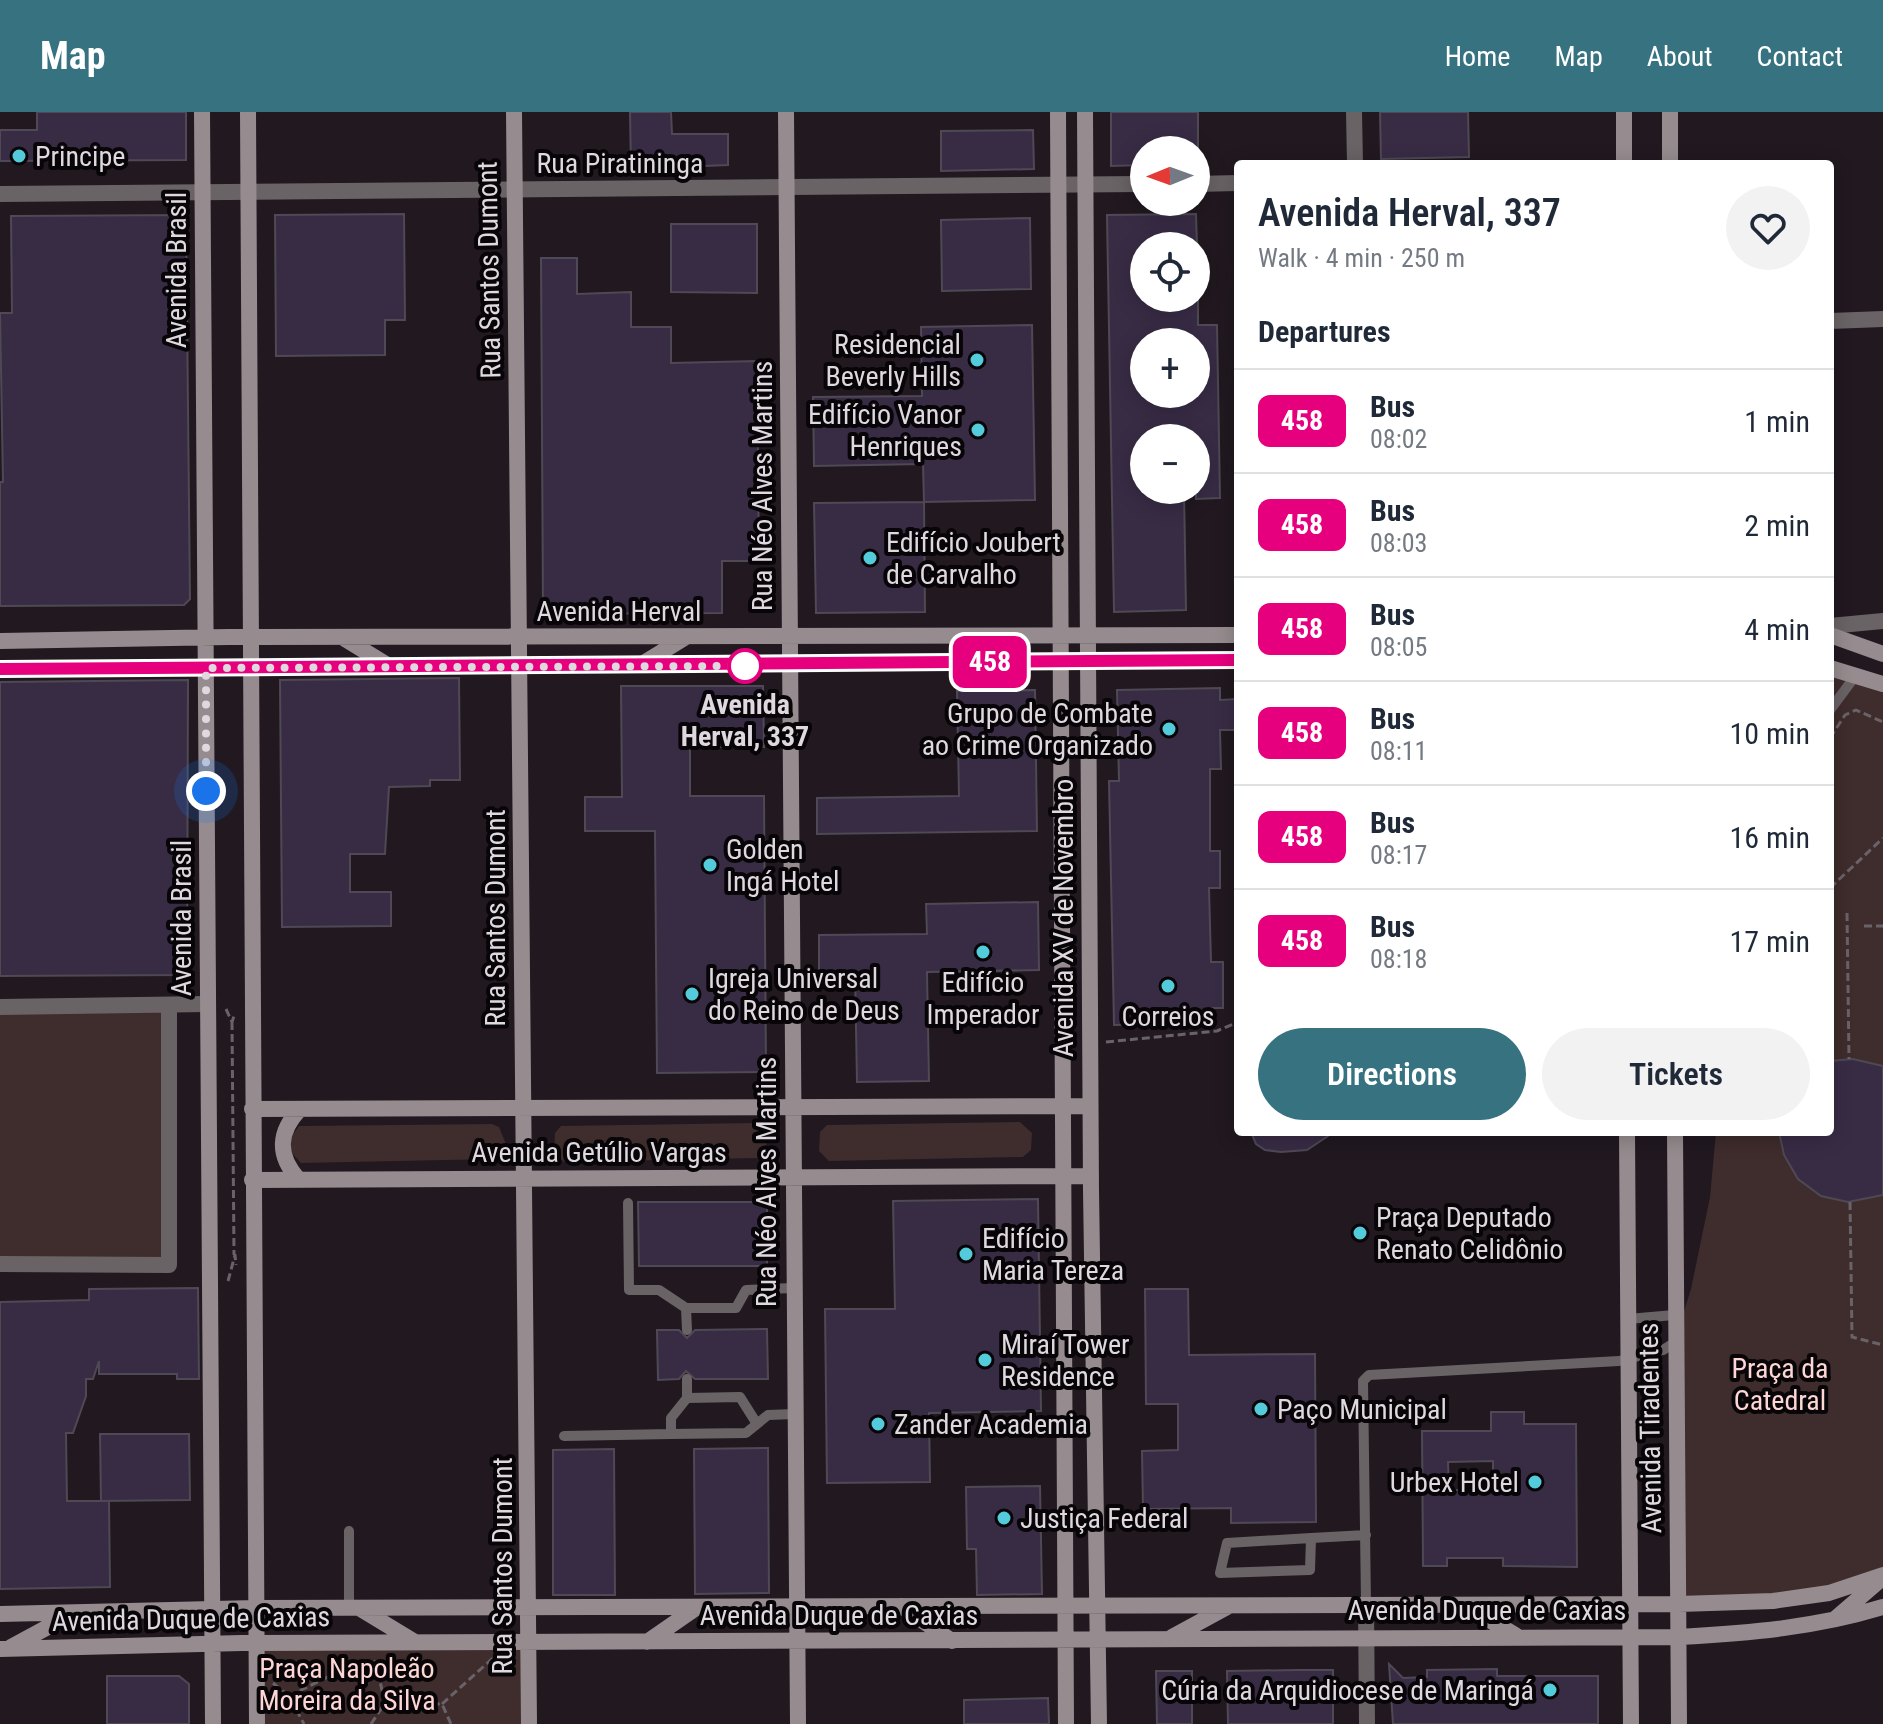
<!DOCTYPE html>
<meta charset="utf-8">
<style>
body{margin:0;font-family:"Roboto Condensed",sans-serif;background:#f2f2f3;color:#1f2937;height:100vh;display:flex;flex-direction:column;font-size:30px;white-space:nowrap}
*{box-sizing:border-box;margin:0}
p{font-size:26px;color:#747a83}
.icon{flex:none;width:44px;height:44px;fill:none;stroke:currentColor;stroke-width:2;stroke-linecap:round;stroke-linejoin:round}
.map{position:relative;flex:1;overflow:hidden}
.details{position:absolute;left:1234px;top:48px;width:600px;height:976px;display:flex;flex-direction:column;background:#fff;border-radius:8px;box-shadow:0 4px 20px #0003}
.details>*{flex:none}
.badge{padding:0 16px;border-radius:12px;font-size:28px;line-height:52px}
.needle{width:52px;rotate:269deg}
.controls{position:absolute;left:1130px;top:24px;display:grid;gap:16px}
.controls a{display:grid;place-items:center;width:80px;height:80px;border-radius:50%;background:#fff;box-shadow:0 4px 20px #0003;font-size:40px}
.you{position:absolute;width:40px;height:40px;margin:-20px;border:6px solid #fff;border-radius:50%;background:#1a73e8;box-shadow:0 0 0 12px #1a73e833}
.map>.badge{position:absolute;translate:-50% -50%;box-shadow:0 0 0 4px #fff}
h2{padding:0 24px;font-size:30px;line-height:72px}
.round{display:grid;place-items:center;flex:none;width:84px;height:84px;border-radius:42px;background:#f2f2f3}
.head{display:flex;align-items:center;justify-content:space-between;height:136px;padding:0 24px}
h1{font-size:38px;font-weight:600;line-height:60px}
.action{display:flex;gap:16px;margin-top:auto;padding:16px 24px}
.action a{flex:1;height:92px;border-radius:48px;background:#367280;color:#fff;font-size:32px;font-weight:600;line-height:92px;text-align:center}
.action a+a{background:#f2f2f3;color:#1f2937}
ul{padding:0;list-style:none}
li{display:flex;align-items:center;gap:24px;height:104px;padding:0 24px;border-top:2px solid #e0e1e3}
li div{flex:1}
li b{display:block;font-size:30px}
li em{font-style:normal}
li .badge{min-width:88px;font-weight:700;text-align:center}
header{display:flex;align-items:center;gap:48px;box-sizing:border-box;height:112px;padding:0 40px;background:#367280;color:#fff}
header strong{font-size:38px}
nav{display:flex;gap:44px;margin-inline-start:auto;font-size:28px}
.map>svg:first-child{display:block}
.green{fill:#3f2c2c}
.building{fill:#382c45;stroke:#4e4954;stroke-width:2;fill-rule:evenodd}
.lines{fill:none;stroke-linecap:round;stroke-linejoin:round}
.path{stroke:#6a6269;stroke-width:3;stroke-dasharray:8 4;stroke-linecap:butt}
.lane{stroke:#696365;stroke-width:10}
.street{stroke:#696365;stroke-width:16}
.secondary{stroke:#968c8f;stroke-width:16}
.line-casing{stroke:#fff;stroke-width:18}
.line{stroke:#e6007e;stroke-width:12}
.walk{stroke:#dfd9df;stroke-width:8;stroke-dasharray:0 14.4}
.poi-dot{fill:#53cbda;stroke:#080508;stroke-width:3}
.stop-dot{fill:#fff;stroke:#e6007e;stroke-width:4}
.labels{text-anchor:middle;dominant-baseline:central;stroke-width:8;stroke-linejoin:round;paint-order:stroke}
.poi-label{font-size:28px;fill:#dfd9df;stroke:#080508;text-anchor:start}
.street-label{font-size:28px;fill:#dfd9df;stroke:#080508}
.stop-label{font-size:28px;font-weight:bold;fill:#dfd9df;stroke:#080508}
.park-label{font-size:28px;fill:#fed6d5;stroke:#080508}
</style>
<header>
<strong>Map</strong>
<nav><a>Home</a><a>Map</a><a>About</a><a>Contact</a></nav>
</header>
<div class="map">
<svg width="1883" height="1612" viewBox="0 0 1883 1612">
<rect width="100%" height="100%" fill="#211820"/>
<!-- green -->
<path class="green" d="M1830,556l53,16v891l-54,18 -150,11 -5,-261 17,-54 19,-92 6,-65h114z
M169,893v260l-169,-1v-257z
M1020,1010l12,11 -1,17 -8,7 -194,4 -10,-10 1,-19 7,-7z
M754,1011l13,12 -1,16 -8,7 -194,4 -10,-10 1,-19 6,-7z
M492,1012l7,3 7,17 -10,15 -195,4 -10,-11v-15l8,-11z
M529,1529v83h-272l-1,-81z"/>
<!-- building -->
<path class="building" d="M37,0h149v48l-186,1v-31h37z
M630,0h41l1,22h56v31l-97,4z
M1111,0h87v38h-54v15l-33,1z
M1380,0h88l1,45 -88,2z
M1033,18l1,39 -93,2v-40z
M404,102l1,106h-20v35l-109,1 -1,-141z
M1196,102l1,32h-53v52h54v27h19l3,173 -24,1v-61h-52v52h40l2,120 -72,2 -7,-397zM1144,230h52v52h-52z
M186,103l4,384 -6,6 -184,1v-124h3l-3,-169h12l-1,-97z
M1030,106l1,71 -89,2 -1,-71z
M671,112h86v69l-86,-1z
M541,146h36v36l54,-2v35h40v36l86,-2 2,200h-37v52l-179,1z
M1032,213l3,175 -111,2 -1,-38 -109,2 -1,-69 109,-1 -1,-69z
M924,390l1,110 -109,1 -2,-110z
M459,566l1,102h-30v6l-41,1 -4,67h-35v38h41v34l-109,1 -2,-247z
M188,568l-1,295 -187,1v-294z
M621,574h142l1,61h-74v49h74l2,276 -109,1 -2,-242h-70v-34h37z
M1220,576v12l18,-1v31h-18l1,39h-11v82h10v37h-11l2,74h12v46h-15l-25,16 -69,1 -5,-244h10l-2,-91z
M1035,578l2,141 -220,3v-36l142,-2 -2,-105z
M1038,790l1,68 -112,2 2,109 -72,1 -2,-109h-36v-38l108,-1 -1,-30z
M1853,947l30,7v129l-35,7 -27,-6 -23,-17 -14,-24 -5,-23h51v-71z
M1251,1020h83l-27,18 -26,2 -16,-2 -9,-6z
M1038,1087l3,212 -112,2 1,69 -103,1 -2,-174h70l-2,-108z
M638,1090h129v64h-128z
M198,1176l1,91h-22v-5h-78v-13l-6,18h-7v17l-13,37h-7l1,68h42l1,86 -110,2v-287l89,-2v-11z
M1145,1177h43l1,66 126,-1 1,168 -85,1v-15l-88,1 -1,-58 36,-1v-46h-32z
M767,1217l1,50h-73l-9,-8 -7,8 -21,1 -1,-50h22l8,8 8,-8z
M1491,1300h33v12h52l1,143 -74,-1v-8h-56v8h-24l-1,-135h69zM1493,1349v29h-44l-1,-28z
M100,1322h89l1,66 -89,1z
M768,1336l1,145 -74,1 -1,-145z
M614,1337l1,146h-62v-145z
M1040,1374l2,108 -65,1 -1,-46h-9l-1,-62z
M1389,1552l14,14 24,-1v-7l70,-1v7h101v48h-205z
M1297,1558h36v54h-105l-1,-53z
M1156,1559h36v53h-35z
M107,1564h72l10,8v40h-82z
M1048,1586l1,26h-85v-24z"/>
<g class="lines">
<!-- path -->
<path class="path" d="M1830,626l15,-23 11,-5 27,12
M1830,776l53,-50
M1847,801l2,146
M1864,814h19
M226,897l6,13 3,-9
M232,910l2,233
M1106,930l111,-11 21,-9
M1850,1090l2,135 31,8
M228,1169l7,-26 1,10
M375,1548l10,43
M273,1571l16,13 15,28
M289,1584l45,-22 6,-14
M442,1592l51,-46
M371,1612l14,-21 57,1 9,20"/>
<!-- lane -->
<path class="lane" d="M1830,598l26,-35
M628,1091l1,87h30l27,18h50l10,-18 47,-2
M686,1196l1,22
M1628,1207l46,-4
M687,1267v19l-16,20v16l75,-1 22,-18 27,-1
M687,1286l53,-1 17,27
M564,1324l107,-2
M349,1419v77
M1311,1426l-1,32 -90,3 7,-30z
M1311,1426l55,-3
M1366,1492l-3,-223 6,-6 250,-14 44,-11 11,-7"/>
<!-- street -->
<path class="street" d="M1354,0l1,52
M1196,72l42,-1
M0,82l1144,-10
M1830,209l53,-2
M1830,514l53,-5
M0,895l207,-3
M0,1152l169,1v-260
M1366,1492l1,120"/>
<!-- secondary -->
<path class="secondary" d="M202,0l11,1612
M248,0l9,1612
M514,0l15,1612
M786,0l12,1612
M1058,0l8,1612
M1085,0l6,1078 8,534
M1624,0v52
M1670,0v52
M1830,523l53,19
M345,527l44,27
M0,529l228,-4 1010,-2
M642,552l44,-27
M1830,556l53,16
M0,557l1238,-9
M252,997l838,-3
M1627,1020l4,592
M1675,1020l4,592
M298,1067c-21,-24 -20,-47 2,-70
M252,1068l839,-4
M901,1494l51,35
M1466,1494l49,29
M359,1496l56,34
M0,1502l256,-6 1423,-4 94,-3 56,-8 54,-18
M1836,1506l43,-37
M1172,1525l57,-31
M647,1530l49,-34
M11,1535l61,-33
M0,1537l242,-6 1437,-6c70,-4 136,-9 204,-30"/>
</g>
<g class="lines">
<!-- line casing -->
<g class="line-casing">
<path id="line" d="M0,557l1238,-9"/>
</g>
<!-- line -->
<use href="#line" class="line"/>
<!-- walk -->
<path class="walk" d="M206,679v-123l539,-2"/>
</g>
<!-- markers -->
<g class="poi-dot">
<circle cx="19" cy="44" r="8"/>
<circle cx="977" cy="248" r="8"/>
<circle cx="978" cy="318" r="8"/>
<circle cx="870" cy="446" r="8"/>
<circle cx="1169" cy="617" r="8"/>
<circle cx="710" cy="753" r="8"/>
<circle cx="983" cy="840" r="8"/>
<circle cx="1168" cy="874" r="8"/>
<circle cx="692" cy="882" r="8"/>
<circle cx="1360" cy="1121" r="8"/>
<circle cx="966" cy="1142" r="8"/>
<circle cx="985" cy="1248" r="8"/>
<circle cx="1261" cy="1297" r="8"/>
<circle cx="878" cy="1312" r="8"/>
<circle cx="1535" cy="1370" r="8"/>
<circle cx="1004" cy="1406" r="8"/>
<circle cx="1550" cy="1578" r="8"/>
</g>
<circle class="stop-dot" cx="745" cy="554" r="16"/>
<g class="labels">
<!-- poi labels -->
<g class="poi-label">
<text x="35" y="44">Principe</text>
<text x="961" y="232" text-anchor="end">Residencial<tspan x="961" dy="32">Beverly Hills</tspan></text>
<text x="962" y="302" text-anchor="end">Edifício Vanor<tspan x="962" dy="32">Henriques</tspan></text>
<text x="886" y="430">Edifício Joubert<tspan x="886" dy="32">de Carvalho</tspan></text>
<text x="1153" y="601" text-anchor="end">Grupo de Combate<tspan x="1153" dy="32">ao Crime Organizado</tspan></text>
<text x="726" y="737">Golden<tspan x="726" dy="32">Ingá Hotel</tspan></text>
<text x="708" y="866">Igreja Universal<tspan x="708" dy="32">do Reino de Deus</tspan></text>
<text x="983" y="870" text-anchor="middle">Edifício<tspan x="983" dy="32">Imperador</tspan></text>
<text x="1168" y="904" text-anchor="middle">Correios</text>
<text x="1376" y="1105">Praça Deputado<tspan x="1376" dy="32">Renato Celidônio</tspan></text>
<text x="982" y="1126">Edifício<tspan x="982" dy="32">Maria Tereza</tspan></text>
<text x="1001" y="1232">Miraí Tower<tspan x="1001" dy="32">Residence</tspan></text>
<text x="1277" y="1297">Paço Municipal</text>
<text x="894" y="1312">Zander Academia</text>
<text x="1519" y="1370" text-anchor="end">Urbex Hotel</text>
<text x="1020" y="1406">Justiça Federal</text>
<text x="1534" y="1578" text-anchor="end">Cúria da Arquidiocese de Maringá</text>
</g>
<!-- street labels -->
<g class="street-label">
<text x="620" y="51">Rua Piratininga</text>
<text transform="translate(176 158) rotate(-90)">Avenida Brasil</text>
<text transform="translate(489 158) rotate(-91)">Rua Santos Dumont</text>
<text transform="translate(762 374) rotate(-90)">Rua Néo Alves Martins</text>
<text x="619" y="499">Avenida Herval</text>
<text transform="translate(181 806) rotate(-90)">Avenida Brasil</text>
<text transform="translate(495 806) rotate(-90)">Rua Santos Dumont</text>
<text transform="translate(1063 806) rotate(-90)">Avenida XV de Novembro</text>
<text x="599" y="1040">Avenida Getúlio Vargas</text>
<text transform="translate(766 1070) rotate(-90)">Rua Néo Alves Martins</text>
<text transform="translate(1650 1316) rotate(-91)">Avenida Tiradentes</text>
<text transform="translate(502 1454) rotate(-90)">Rua Santos Dumont</text>
<text x="1487" y="1498">Avenida Duque de Caxias</text>
<text x="839" y="1503">Avenida Duque de Caxias</text>
<text transform="translate(191 1507) rotate(-1)">Avenida Duque de Caxias</text>
</g>
<!-- stop labels -->
<g class="stop-label">
<text x="745" y="592">Avenida<tspan x="745" dy="32">Herval, 337</tspan></text>
</g>
<!-- park labels -->
<g class="park-label">
<text x="1780" y="1256">Praça da<tspan x="1780" dy="32">Catedral</tspan></text>
<text x="347" y="1556">Praça Napoleão<tspan x="347" dy="32">Moreira da Silva</tspan></text>
</g>
</g>
</svg>
<div class="controls">
<a><svg class="needle" viewBox="-14 -14 28 28"><path d="M0-13l5 13h-10z" fill="#e53935"/><path d="M0 13l5-13h-10z" fill="#747a83"/></svg></a>
<a><svg class="icon" aria-label="locate" viewBox="0 0 24 24"><circle cx="12" cy="12" r="6"/><path d="M12 2v4M12 18v4M2 12h4M18 12h4"/></svg></a>
<a>+</a>
<a>−</a>
</div>
<div class="you" style="left:206px;top:679px"></div>
<b class="badge" style="left:990px;top:550px;background:#e6007e;color:#fff">458</b>
<section class="details">
<div class="head"><div><h1>Avenida Herval, 337</h1><p>Walk · 4 min · 250 m</p></div><a class="round"><svg class="icon" aria-label="heart" viewBox="0 0 24 24"><path d="M12 20l-8-8c-3-5 5-10 8-4 3-6 11-1 8 4z"/></svg></a></div>
<h2>Departures</h2>
<ul>
<li><span class="badge" style="background:#e6007e;color:#fff">458</span><div><b>Bus</b><p>08:02</p></div><em>1 min</em></li>
<li><span class="badge" style="background:#e6007e;color:#fff">458</span><div><b>Bus</b><p>08:03</p></div><em>2 min</em></li>
<li><span class="badge" style="background:#e6007e;color:#fff">458</span><div><b>Bus</b><p>08:05</p></div><em>4 min</em></li>
<li><span class="badge" style="background:#e6007e;color:#fff">458</span><div><b>Bus</b><p>08:11</p></div><em>10 min</em></li>
<li><span class="badge" style="background:#e6007e;color:#fff">458</span><div><b>Bus</b><p>08:17</p></div><em>16 min</em></li>
<li><span class="badge" style="background:#e6007e;color:#fff">458</span><div><b>Bus</b><p>08:18</p></div><em>17 min</em></li>
</ul>
<div class="action"><a>Directions</a><a>Tickets</a></div>
</section>
</div>
